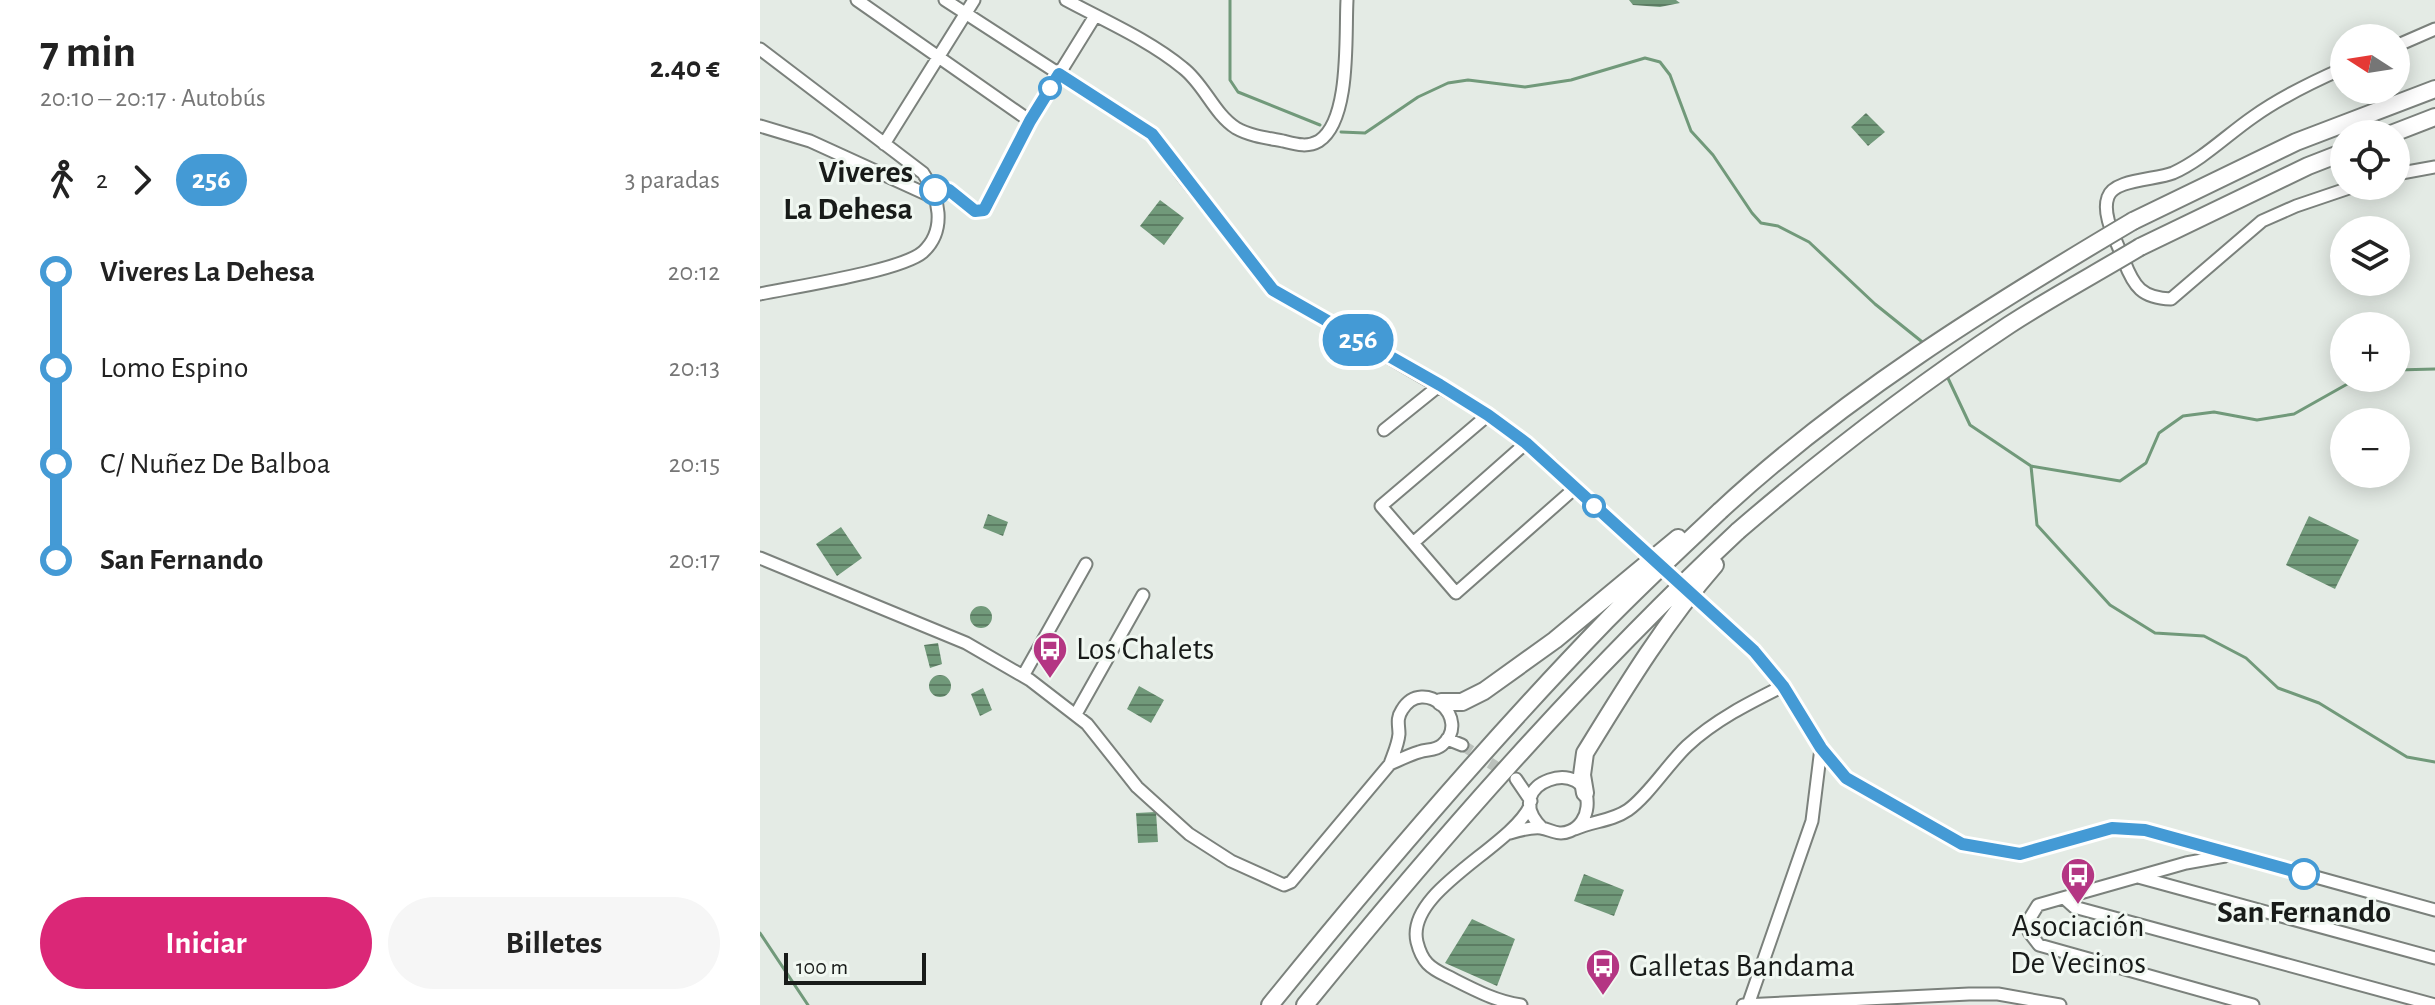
<!DOCTYPE html>
<html lang="es">
<meta charset="utf-8">
<style>
body{margin:0;font-family:"Alegreya Sans",sans-serif;background:#f6f6f6;color:#222;height:100vh;display:flex;flex-direction:column;font-size:30px;white-space:nowrap}
*{box-sizing:border-box;margin:0}
p{font-size:26px;color:#767676}
.icon{flex:none;width:44px;height:44px;fill:none;stroke:currentColor;stroke-width:2;stroke-linecap:round;stroke-linejoin:round}
.map{position:relative;flex:1;overflow:hidden}
.side{display:flex;flex-direction:column;background:#fff;width:760px}
.side>*{flex:none}
.badge{padding:0 16px;border-radius:26px;font-size:28px;line-height:52px}
.needle{width:52px;rotate:282deg}
.fabs{position:absolute;left:1570px;top:24px;display:grid;gap:16px}
.fabs a{display:grid;place-items:center;width:80px;height:80px;border-radius:50%;background:#fff;box-shadow:0 4px 20px #0003;font-size:40px}
.scale{position:absolute;left:24px;bottom:20px;width:142px;box-sizing:border-box;padding-left:8px;border:4px solid #181b19;border-top:0;font-size:22px;line-height:28px;white-space:nowrap;color:#181b19;-webkit-text-stroke:6px #f1f8f2;paint-order:stroke}
.map>.badge{position:absolute;translate:-50% -50%;box-shadow:0 0 0 4px #fff}
.legs{display:flex;align-items:center;gap:12px;height:88px;padding:0 40px;font-size:26px}
.legs p{margin-inline-start:auto}
.headline{display:flex;align-items:center;justify-content:space-between;height:136px;padding:0 40px}
h1{font-size:44px;font-weight:700;line-height:60px}
.action{display:flex;gap:16px;margin-top:auto;padding:16px 40px}
.action a{flex:1;height:92px;border-radius:48px;background:#db2777;color:#fff;font-size:32px;font-weight:700;line-height:92px;text-align:center}
.action a+a{background:#f6f6f6;color:#222}
ul{padding:0 40px;list-style:none}
li{display:flex;align-items:center;gap:28px;height:96px;font-size:30px}
li i{display:grid;place-items:center;width:12px;height:100%;margin:0 10px;background:currentColor}
li i::after{content:'';width:20px;height:20px;margin:-10px;border:6px solid;border-radius:50%;background:#fff}
li p{margin-inline-start:auto}
li:first-child i{background:linear-gradient(#0000 50%,currentColor 0)}
li:last-child i{background:linear-gradient(currentColor 50%,#0000 0)}
main{display:flex;flex:1;min-height:0}
.map>svg:first-child{display:block}
.water{fill:url(#water-rules)}
.lines{fill:none;stroke-linecap:round;stroke-linejoin:round}
.stream{stroke:#71997a;stroke-width:3}
.minor-tunnel{stroke:#bbc1bc;stroke-width:11;stroke-dasharray:11 5.5;stroke-linecap:butt}
.minor-casing{stroke:#7b817c;stroke-width:15}
.highway-casing{stroke:#7b817c;stroke-width:20}
.minor{stroke:#fff;stroke-width:11}
.highway{stroke:#fff;stroke-width:16}
.highway-bridge-casing{stroke:#7b817c;stroke-width:20;stroke-linecap:butt}
.highway-bridge{stroke:#fff;stroke-width:16}
.line-1-casing{stroke:#fff;stroke-width:18}
.line-1{stroke:#449ad5;stroke-width:12}
.stop-1-dot{fill:#fff;stroke:#449ad5;stroke-width:4}
.labels{text-anchor:middle;dominant-baseline:central;stroke-width:6;stroke-linejoin:round;paint-order:stroke}
.stop-label{font-size:32px;font-weight:bold;fill:#181b19;stroke:#f1f8f2;text-anchor:end}
.poi-label{font-size:32px;fill:#181b19;stroke:#f1f8f2;text-anchor:start}
</style>
<main>
<section class="side">
<div class="headline"><div><h1>7 min</h1><p>20:10 – 20:17 · Autobús</p></div><b>2.40 €</b></div>
<div class="legs"><svg class="icon" aria-label="walk" viewBox="0 0 24 24"><circle cx="13" cy="4" r="2"/><path d="M13 8l-2 6 4 7M11 14l-3 7M7 12l3-4h3l4 4"/></svg>2<svg class="icon" aria-label="forward" viewBox="0 0 24 24"><path d="M9 5l7 7-7 7"/></svg><b class="badge" style="background:#449ad5;color:#fff">256</b><p>3 paradas</p></div>
<ul>
<li><i style="color:#449ad5"></i><b>Viveres La Dehesa</b><p>20:12</p></li>
<li><i style="color:#449ad5"></i><span>Lomo Espino</span><p>20:13</p></li>
<li><i style="color:#449ad5"></i><span>C/ Nuñez De Balboa</span><p>20:15</p></li>
<li><i style="color:#449ad5"></i><b>San Fernando</b><p>20:17</p></li>
</ul>
<div class="action"><a>Iniciar</a><a>Billetes</a></div>
</section>
<div class="map">
<svg width="1675" height="1005" viewBox="0 0 1675 1005">
<defs>
<pattern id="water-rules" width="6" height="5" patternUnits="userSpaceOnUse" patternTransform="scale(2)"><rect width="6" height="5" fill="#71997a"/><path d="M0 2.5h6" fill="none" stroke="#5c7c63"/></pattern>
</defs>
<rect width="100%" height="100%" fill="#e4ebe5"/>
<!-- water -->
<path class="water" d="M869,0h47l4,3 -20,4 -27,-2z
M1106,113l19,19 -17,14 -17,-19z
M400,200l24,18 -20,27 -24,-19z
M228,514l20,8 -5,14 -20,-8z
M1549,516l50,24 -24,49 -49,-24z
M81,527l21,31 -25,18 -21,-32z
M210 617a11 11 0 1 1 22 0a11 11 0 1 1-22 0Z
M178,643l4,21 -12,4 -6,-23z
M169 686a11 11 0 1 1 22 0a11 11 0 1 1-22 0Z
M379,686l25,14 -13,23 -24,-14z
M223,688l9,22 -12,6 -9,-22z
M396,812l2,30 -20,1 -2,-30z
M824,874l40,16 -10,26 -40,-15z
M712,919l43,20 -18,47 -52,-23z"/>
<g class="lines">
<!-- stream -->
<path class="stream" d="M470,0v80l8,12 82,33
M581,132l24,1 53,-36 30,-14 20,-3 57,7 46,-7 74,-22 15,4 10,13 21,56 22,24 39,58 9,10 17,3 31,16 66,62 51,41
M1636,370l39,-1
M1186,374l24,51 61,41 89,15 26,-18 13,-30 24,-17 31,-4 43,8 37,-6 64,-36
M1271,466l6,59 73,80 45,28 49,3 42,22 32,30 41,15 88,54 28,5
M0,933l48,72"/>
<!-- minor-tunnel -->
<path class="minor-tunnel" d="M875,544l51,45
M702,745l47,30"/>
<!-- minor casing -->
<g class="minor-casing">
<path id="minor" d="M97,0l173,121
M185,0l207,134 30,41 91,115 215,125 64,50 83,79
M306,0c39,21 83,40 117,68 21,16 31,46 53,60 14,8 31,10 47,13 12,3 24,7 36,0 32,-21 26,-106 28,-141
M1636,46l39,-17
M0,49l163,124c16,23 24,57 0,79 -22,19 -130,35 -163,42
M1584,68c-32,14 -63,29 -91,49 -26,18 -51,43 -80,56 -17,7 -59,6 -65,24 -7,19 10,46 16,64 10,26 18,37 47,38l91,-78 34,-15 59,-20
M0,126l50,15 127,58
M124,144l90,-144
M1636,174l39,-7
M175,190h14l26,21 9,-1 46,-89 65,-105
M728,415l-107,91 75,87 119,-105
M624,430l56,-45
M653,543l113,-100
M0,558l206,85 64,37 57,44 50,63 52,47 42,27 53,24 7,-3 99,-118c3,-9 8,-19 9,-30 0,-9 -3,-15 3,-24 21,-35 71,9 40,35 -7,6 -15,4 -23,7 -10,3 -20,8 -29,12
M938,600l56,51 29,35 38,62 25,30 116,66 58,10 92,-26 33,2 290,80
M263,676l63,-112
M316,714l67,-119
M687,739l15,6
M756,779l15,22
M815,829c18,-8 37,-8 53,-19 20,-14 40,-46 59,-64 28,-26 62,-43 96,-60
M750,833c10,-3 21,-6 31,-5 11,2 17,8 29,3 10,-4 16,-14 17,-24 5,-54 -91,-25 -45,21
M1465,856l-39,7 -148,42 -8,13 -1,14 10,13 214,60
M1378,877l297,81
M1304,898l10,9 361,98
M761,1005c-27,-4 -50,-17 -74,-29 -17,-8 -25,-14 -30,-34 -12,-51 93,-94 113,-136
M983,1005l226,-11h29l62,11
M988,1005l64,-184 9,-73"/>
</g>
<!-- highway casing -->
<g class="highway-casing">
<path id="highway" d="M1631,134l44,-17
M1373,221l163,-79 139,-53
M1380,247l168,-81 36,-14
M681,702h21l22,-11 71,-51 123,-102
M825,793l-3,-18 3,-22c40,-65 80,-131 130,-188
M510,1005c107,-132 218,-262 336,-384 37,-38 76,-74 114,-110
M545,1005c135,-166 276,-327 433,-474"/>
</g>
<!-- minor -->
<use href="#minor" class="minor"/>
<!-- highway -->
<use href="#highway" class="highway"/>
<!-- highway-bridge casing -->
<g class="highway-bridge-casing">
<path id="highway-bridge" d="M960,511c124,-115 268,-204 413,-290
M978,531c86,-74 176,-143 271,-206 43,-28 88,-52 131,-78"/>
</g>
<!-- highway-bridge -->
<use href="#highway-bridge" class="highway-bridge"/>
</g>
<g class="lines">
<!-- line-1 casing -->
<g class="line-1-casing">
<path id="line-1" d="M175,190h14l26,21 9,-1 46,-89 29,-47 93,60 121,156 167,95 48,30 38,28 228,208 29,35 38,62 25,30 116,66 58,10 92,-26 33,2 159,44"/>
</g>
<!-- line-1 -->
<use href="#line-1" class="line-1"/>
</g>
<!-- icons -->
<defs>
<g id="bus-pin" transform="scale(1.8)"><path d="M0 17L-7.5 6A9.5 9.5 0 1 1 7.5 6Z" fill="#b43683" stroke="#f1f8f2"/><path d="M-5-6H5V4H4V6H2V4H-2V6H-4V4H-5ZM-3.5-4V0h7V-4ZM-3.5 1.2v1.5H-2V1.2ZM2 1.2v1.5H3.5V1.2Z" fill="#fff"/></g>
</defs>
<g fill-rule="evenodd">
<use href="#bus-pin" x="290" y="649"/>
<use href="#bus-pin" x="1318" y="875"/>
<use href="#bus-pin" x="843" y="966"/>
</g>
<!-- markers -->
<g class="stop-1-dot">
<circle cx="290" cy="88" r="10"/>
<circle cx="175" cy="190" r="14"/>
<circle cx="834" cy="506" r="10"/>
<circle cx="1544" cy="874" r="14"/>
</g>
<g class="labels">
<!-- stop labels -->
<g class="stop-label">
<text x="153" y="172">Viveres<tspan x="153" dy="37">La Dehesa</tspan></text>
<text x="1544" y="912" text-anchor="middle">San Fernando</text>
</g>
<!-- poi labels -->
<g class="poi-label">
<text x="316" y="649">Los Chalets</text>
<text x="1318" y="926" text-anchor="middle">Asociación<tspan x="1318" dy="37">De Vecinos</tspan></text>
<text x="869" y="966">Galletas Bandama</text>
</g>
</g>
</svg>
<div class="fabs">
<a><svg class="needle" viewBox="-14 -14 28 28"><path d="M0-13l5 13h-10z" fill="#e53935"/><path d="M0 13l5-13h-10z" fill="#767676"/></svg></a>
<a><svg class="icon" aria-label="locate" viewBox="0 0 24 24"><circle cx="12" cy="12" r="6"/><path d="M12 2v4M12 18v4M2 12h4M18 12h4"/></svg></a>
<a><svg class="icon" aria-label="layers" viewBox="0 0 24 24"><path d="M12 4l9 5-9 5-9-5zM3 14l9 5 9-5"/></svg></a>
<a>+</a>
<a>−</a>
</div>
<div class="scale">100 m</div>
<b class="badge" style="left:598px;top:340px;background:#449ad5;color:#fff">256</b>
</div>
</main>
